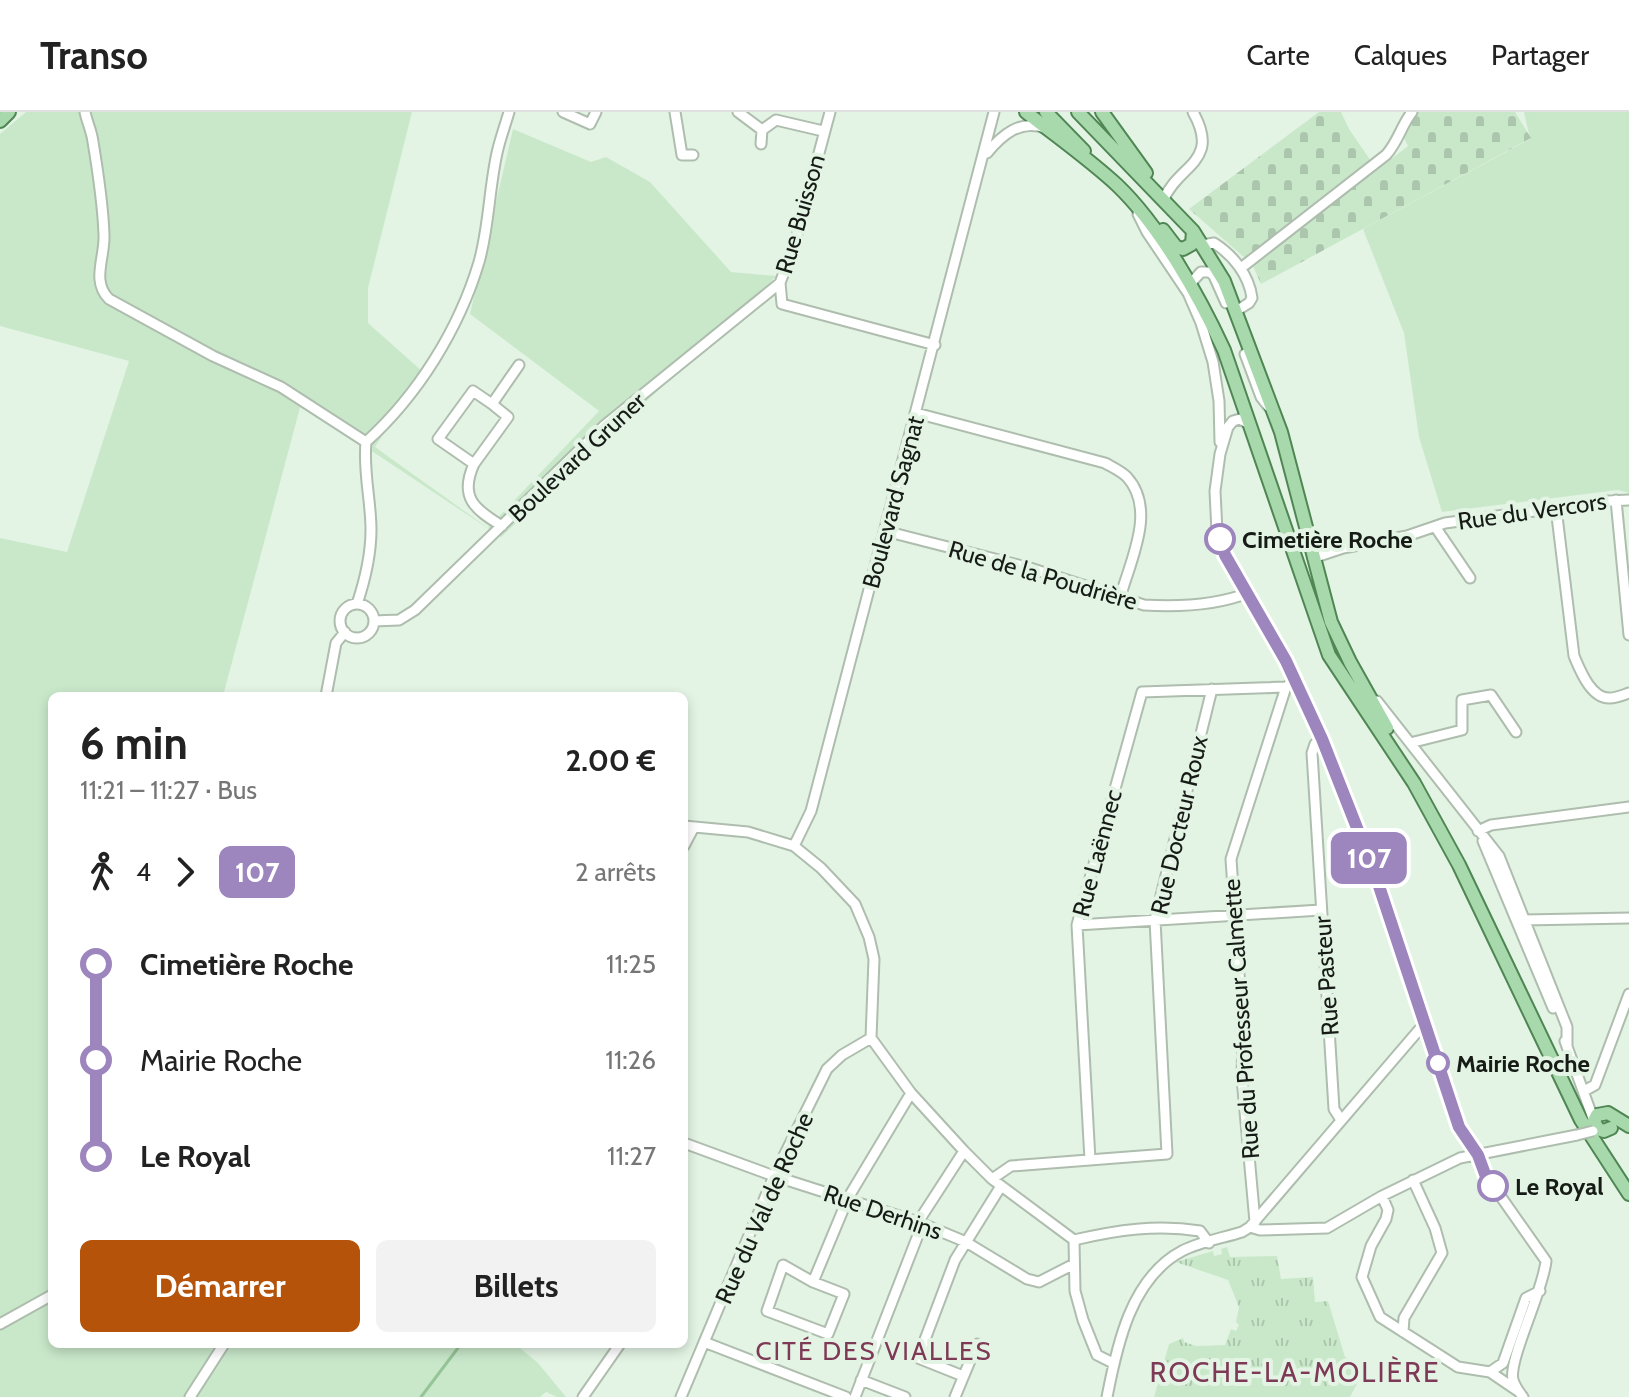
<!DOCTYPE html>
<html lang="fr">
<meta charset="utf-8">
<style>
body{margin:0;font-family:Cabin,sans-serif;background:#f2f2f2;color:#222;height:100vh;display:flex;flex-direction:column;font-size:30px;white-space:nowrap}
*{box-sizing:border-box;margin:0}
p{font-size:26px;color:#767676}
.icon{flex:none;width:44px;height:44px;fill:none;stroke:currentColor;stroke-width:2;stroke-linecap:round;stroke-linejoin:round}
.map{position:relative;flex:1;overflow:hidden}
.side{position:absolute;left:48px;top:580px;width:640px;height:656px;display:flex;flex-direction:column;background:#fff;border-radius:12px;box-shadow:0 4px 12px #0003}
.side>*{flex:none}
.badge{padding:0 16px;border-radius:12px;font-size:28px;line-height:52px}
.map>.badge{position:absolute;translate:-50% -50%;box-shadow:0 0 0 4px #fff}
.legs{display:flex;align-items:center;gap:12px;height:88px;padding:0 32px;font-size:26px}
.legs p{margin-inline-start:auto}
.head{display:flex;align-items:center;justify-content:space-between;height:136px;padding:0 32px}
h1{font-size:44px;font-weight:800;line-height:60px}
.action{display:flex;gap:16px;margin-top:auto;padding:16px 32px}
.action a{flex:1;height:92px;border-radius:12px;background:#b45309;color:#fff;font-size:32px;font-weight:800;line-height:92px;text-align:center}
.action a+a{background:#f2f2f2;color:#222}
ul{padding:0 32px;list-style:none}
li{display:flex;align-items:center;gap:28px;height:96px;font-size:30px}
li i{display:grid;place-items:center;width:12px;height:100%;margin:0 10px;background:currentColor}
li i::after{content:'';width:20px;height:20px;margin:-10px;border:6px solid;border-radius:50%;background:#fff}
li p{margin-inline-start:auto}
li:first-child i{background:linear-gradient(#0000 50%,currentColor 0)}
li:last-child i{background:linear-gradient(currentColor 50%,#0000 0)}
header{display:flex;align-items:center;gap:48px;box-sizing:border-box;height:112px;padding:0 40px;background:#fff;border-bottom:2px solid #e0e0e0}
header strong{font-size:38px}
nav{display:flex;gap:44px;margin-inline-start:auto;font-size:28px}
.map>svg:first-child{display:block}
.green{fill:#c9e8ca}
.cemetery{fill:url(#cemetery-stones)}
.park{fill:url(#park-tufts)}
.lines{fill:none;stroke-linecap:round;stroke-linejoin:round}
.stream{stroke:#95c497;stroke-width:3}
.minor-casing{stroke:#aebdae;stroke-width:13}
.major-casing{stroke:#4f8654;stroke-width:16}
.minor{stroke:#fff;stroke-width:9}
.major{stroke:#a8d9ac;stroke-width:12}
.minor-bridge-casing{stroke:#aebdae;stroke-width:13;stroke-linecap:butt}
.minor-bridge{stroke:#fff;stroke-width:9}
.line-1-casing{stroke:#fff;stroke-width:18}
.line-1{stroke:#9d85bd;stroke-width:12}
.stop-1-dot{fill:#fff;stroke:#9d85bd;stroke-width:4}
.labels{text-anchor:middle;dominant-baseline:central;stroke-width:8;stroke-linejoin:round;paint-order:stroke}
.street-label{font-size:24px;fill:#161b16;stroke:#e3f4e4}
.stop-label{font-size:24px;font-weight:bold;fill:#161b16;stroke:#e3f4e4;text-anchor:start}
.neighbourhood-label{font-size:26px;letter-spacing:2px;fill:#7d3955;stroke:#e3f4e4}
.quarter-label{font-size:28px;letter-spacing:2px;fill:#7d3955;stroke:#e3f4e4}
</style>
<header>
<strong>Transo</strong>
<nav><a>Carte</a><a>Calques</a><a>Partager</a></nav>
</header>
<div class="map">
<svg width="1629" height="1285" viewBox="0 0 1629 1285">
<defs>
<pattern id="cemetery-stones" width="16" height="16" patternUnits="userSpaceOnUse" patternTransform="scale(2)"><rect width="16" height="16" fill="#c9e8ca"/><path d="M2 7V4a2 2 0 0 1 4 0v3zM10 15v-3a2 2 0 0 1 4 0v3z" fill="#acc6ad"/></pattern>
<pattern id="park-tufts" width="24" height="20" patternUnits="userSpaceOnUse" patternTransform="scale(2)"><rect width="24" height="20" fill="#c9e8ca"/><path d="M3 7l-1-3M5 7V3M7 7l1-3M15 17l-1-3M17 17v-4M19 17l1-3" fill="none" stroke="#acc6ad"/></pattern>
</defs>
<rect width="100%" height="100%" fill="#e3f4e4"/>
<!-- green -->
<path class="green" d="M26,0h386l-44,176v35l55,49 -48,75 113,81 111,-117 -129,-97 43,-185 78,33 15,-5 44,25 81,90 45,4 -20,23 -255,238 -200,-133 -78,292h-171v648h463l23,19 28,34h-9l-11,-5 -6,5h-540v-859l67,14 62,-191 -129,-35v-192z
M1524,0h105v381l-11,-3 -176,22 -23,-75 -15,-104 -41,-104 167,-90z"/>
<!-- cemetery -->
<path class="cemetery" d="M1319,0h22l8,17 22,32 -126,97 -56,-49z
M1417,0h98l16,26 -270,146 -8,-18 155,-120 -6,-12z"/>
<!-- park -->
<path class="park" d="M1227,1135l3,10 47,-1 4,23 32,-2 2,25 13,-1 17,56 21,10 -16,30h-196l15,-53 14,-6 1,4 12,4 29,-1 6,-16 5,2 3,-6 -3,-3 3,-15 -11,-27 -52,-18 37,-11 1,5 8,-2 -1,-5z"/>
<g class="lines">
<!-- stream -->
<path class="stream" d="M421,1285l40,-53"/>
<!-- minor casing -->
<g class="minor-casing">
<path id="minor" d="M85,0c2,10 7,20 8,30 5,30 10,62 11,93 1,23 -13,46 5,64l104,57 68,31 85,55
M563,0l27,12 6,-12
M675,0l7,43h11
M738,0l24,18
M830,0l-36,134 -14,37 2,21 153,41
M761,32l1,-14 14,-10 47,11
M987,41c15,-18 33,-34 58,-25
M1164,87c15,-35 57,-37 29,-87
M1138,102l9,18 41,61
M1202,133l12,-2c19,12 35,32 38,55l-3,5 -13,8
M1241,156l145,-113c12,-13 15,-29 26,-43
M1245,242l16,43 7,9
M492,292l-19,-13 -35,48 36,25 34,-47 -16,-13 27,-39
M916,301l189,50c7,4 16,8 22,14 30,33 3,84 -7,121
M1249,312l-9,-5 -7,2 -5,6 -8,27 -5,37 2,41 8,23 72,126 25,58 52,132 85,256 19,28 7,19 61,87c-3,31 -38,99 -33,119 2,6 6,12 10,17
M1220,330l-1,-41 -6,-39 -12,-39 -13,-30 2,-9 11,-12h9l4,4 12,27
M474,352c-15,33 0,45 28,62
M1616,388l13,135
M1556,396l18,148c6,14 17,43 36,42 6,0 13,-3 19,-5
M1436,416l34,50
M885,419l145,37 114,37c33,2 73,0 104,-12
M1313,446l30,-10 64,-12 38,-13 163,-22 21,-1
M357,492c8,-24 14,-48 14,-74 0,-30 -8,-58 -5,-88 52,-47 93,-113 113,-180 10,-35 10,-73 18,-109 3,-14 8,-27 12,-41
M340 509a17 17 0 1 1 34 0a17 17 0 1 1-34 0Z
M374,509l25,-1 16,-10 190,-185 175,-142
M326,584l10,-53 9,-11
M1377,589l122,155 68,171v20
M1322,627l-7,5 -3,9 22,356 7,11
M1410,631l52,-13v-30l29,-5 25,37
M684,714l64,6 46,14 27,22 34,36 14,33 5,22 -3,79 40,55 53,58 28,28 82,61
M1478,719l13,-6 138,-18
M1483,729l70,167
M684,734l10,-19
M794,734l17,-35 183,-699
M1521,808l108,-2
M1077,813l244,-15
M1565,929l29,80
M1584,979l11,-6 34,-91
M684,1031l90,33 144,46 48,20 61,37 12,3 35,-18
M1090,1048l-13,-235 65,-233 144,-5
M992,1067l19,-13 156,-12 -12,-234 57,-231
M1382,1084l6,14 -2,9 -15,27 -9,31 18,40 78,50 32,5 28,19
M1255,1110l-13,-144 1,-46 -12,-173 55,-172 3,-2
M1250,1115l10,3 67,-2 55,-32 78,-38 117,-23
M1074,1128c43,-10 83,-16 126,-9l9,12
M1074,1128l1,51 8,29 14,35 16,8
M783,1153l30,17 31,12 -16,40 -61,-23z
M813,1170l35,-84 63,-105
M0,1212l52,-29
M1403,1220l1,-14 38,-65 -7,-25 -22,-48
M704,1230l142,55
M1490,1260l13,-9 23,-65 14,-7
M963,1264l-45,-18 37,-98 46,-74
M861,1268l44,17
M190,1285l34,-53
M583,1285l37,-53
M681,1285l93,-221 53,-107 15,-14 29,-17
M855,1285l65,-167 -2,-8 46,-71
M955,1285l22,-53
M1107,1285c10,-52 24,-119 75,-146 17,-9 41,-13 60,-19l8,-5 174,-203"/>
</g>
<!-- major casing -->
<g class="major-casing">
<path id="major" d="M1026,0c30,24 63,47 91,73 43,41 82,111 107,165l105,305 85,128 45,82 122,255 48,74
M1046,0l38,39
M1078,0l115,119 31,50 57,151 50,190 19,40 37,66
M1102,0l44,61
M0,9l9,-9
M1163,118l13,17 7,2 9,-5 1,-13
M1611,1016l-7,3 -6,-2 -4,-8 3,-6 11,-2 21,13"/>
</g>
<!-- minor -->
<use href="#minor" class="minor"/>
<!-- major -->
<use href="#major" class="major"/>
<!-- minor-bridge casing -->
<g class="minor-bridge-casing">
<path id="minor-bridge" d="M1577,1023l16,-4"/>
</g>
<!-- minor-bridge -->
<use href="#minor-bridge" class="minor-bridge"/>
</g>
<g class="lines">
<!-- line-1 casing -->
<g class="line-1-casing">
<path id="line-1" d="M1220,427l5,16 61,106 36,78 52,132 85,256 19,28 7,19 8,12"/>
</g>
<!-- line-1 -->
<use href="#line-1" class="line-1"/>
</g>
<!-- markers -->
<g class="stop-1-dot">
<circle cx="1220" cy="427" r="14"/>
<circle cx="1438" cy="951" r="10"/>
<circle cx="1493" cy="1074" r="14"/>
</g>
<g class="labels">
<!-- street labels -->
<g class="street-label">
<text transform="translate(800 102) rotate(-74)">Rue Buisson</text>
<text transform="translate(577 345) rotate(-43)">Boulevard Gruner</text>
<text transform="translate(893 390) rotate(-75)">Boulevard Sagnat</text>
<text transform="translate(1532 399) rotate(-8)">Rue du Vercors</text>
<text transform="translate(1043 463) rotate(16)">Rue de la Poudrière</text>
<text transform="translate(1179 713) rotate(-77)">Rue Docteur Roux</text>
<text transform="translate(1097 741) rotate(-75)">Rue Laënnec</text>
<text transform="translate(1326 864) rotate(-94)">Rue Pasteur</text>
<text transform="translate(1241 907) rotate(-94)">Rue du Professeur Calmette</text>
<text transform="translate(764 1096) rotate(-66)">Rue du Val de Roche</text>
<text transform="translate(883 1100) rotate(19)">Rue Derhins</text>
</g>
<!-- stop labels -->
<g class="stop-label">
<text x="1242" y="427">Cimetière Roche</text>
<text x="1456" y="951">Mairie Roche</text>
<text x="1515" y="1074">Le Royal</text>
</g>
<!-- neighbourhood labels -->
<g class="neighbourhood-label">
<text x="874" y="1239">CITÉ DES VIALLES</text>
</g>
<!-- quarter labels -->
<g class="quarter-label">
<text x="1295" y="1260">ROCHE-LA-MOLIÈRE</text>
</g>
</g>
</svg>
<b class="badge" style="left:1369px;top:746px;background:#9d85bd;color:#fff">107</b>
<section class="side">
<div class="head"><div><h1>6 min</h1><p>11:21 – 11:27 · Bus</p></div><b>2.00 €</b></div>
<div class="legs"><svg class="icon" aria-label="walk" viewBox="0 0 24 24"><circle cx="13" cy="4" r="2"/><path d="M13 8l-2 6 4 7M11 14l-3 7M7 12l3-4h3l4 4"/></svg>4<svg class="icon" aria-label="forward" viewBox="0 0 24 24"><path d="M9 5l7 7-7 7"/></svg><b class="badge" style="background:#9d85bd;color:#fff">107</b><p>2 arrêts</p></div>
<ul>
<li><i style="color:#9d85bd"></i><b>Cimetière Roche</b><p>11:25</p></li>
<li><i style="color:#9d85bd"></i><span>Mairie Roche</span><p>11:26</p></li>
<li><i style="color:#9d85bd"></i><b>Le Royal</b><p>11:27</p></li>
</ul>
<div class="action"><a>Démarrer</a><a>Billets</a></div>
</section>
</div>
